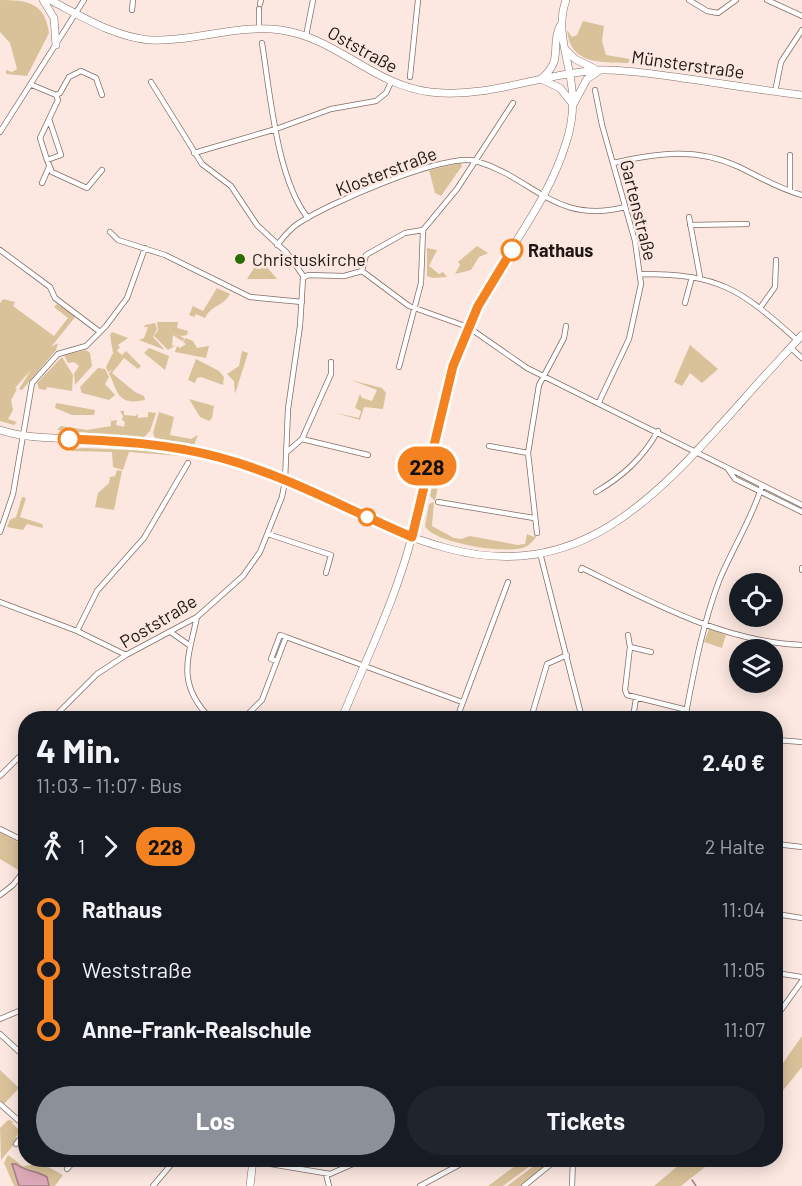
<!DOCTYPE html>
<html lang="de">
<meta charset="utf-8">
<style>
body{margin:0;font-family:Barlow,sans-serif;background:#20242c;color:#f1f3f6;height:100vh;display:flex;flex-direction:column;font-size:22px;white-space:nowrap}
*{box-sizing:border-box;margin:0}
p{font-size:20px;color:#9ea1a6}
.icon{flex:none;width:33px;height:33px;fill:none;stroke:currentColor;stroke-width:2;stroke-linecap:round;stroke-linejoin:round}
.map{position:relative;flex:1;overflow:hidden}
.sheet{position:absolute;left:18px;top:711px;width:765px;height:456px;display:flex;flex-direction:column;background:#171b24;border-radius:24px;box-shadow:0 3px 15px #0003}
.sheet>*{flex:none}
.badge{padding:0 12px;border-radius:20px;font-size:21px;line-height:39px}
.fabs{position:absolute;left:729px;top:573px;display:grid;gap:12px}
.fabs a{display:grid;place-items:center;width:54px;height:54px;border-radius:50%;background:#171b24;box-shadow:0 3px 15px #0003;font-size:30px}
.map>.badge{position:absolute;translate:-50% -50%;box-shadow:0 0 0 3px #fff}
.legs{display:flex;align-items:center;gap:9px;height:66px;padding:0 18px;font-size:20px}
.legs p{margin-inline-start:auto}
.summary{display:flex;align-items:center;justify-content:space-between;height:102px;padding:0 18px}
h1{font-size:33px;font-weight:700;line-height:45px}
.primary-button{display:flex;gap:12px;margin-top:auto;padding:12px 18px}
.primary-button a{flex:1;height:69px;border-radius:36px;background:#8c9099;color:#fff;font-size:24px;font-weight:700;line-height:69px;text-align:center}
.primary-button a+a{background:#20242c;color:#f1f3f6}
ul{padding:0 18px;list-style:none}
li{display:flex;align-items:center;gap:21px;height:60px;font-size:22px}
li i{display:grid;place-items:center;width:9px;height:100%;margin:0 8px;background:currentColor}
li i::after{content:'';width:15px;height:15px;margin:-8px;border:4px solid;border-radius:50%;background:#171b24}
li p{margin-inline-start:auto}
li:first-child i{background:linear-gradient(#0000 50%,currentColor 0)}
li:last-child i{background:linear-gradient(currentColor 50%,#0000 0)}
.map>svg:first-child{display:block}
.green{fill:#d9c19a}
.water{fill:#dda8b7;stroke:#a47c86;stroke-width:1.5}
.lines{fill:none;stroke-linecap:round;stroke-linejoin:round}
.stream{stroke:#a47c86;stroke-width:1.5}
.minor-casing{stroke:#826d66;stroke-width:6}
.secondary-casing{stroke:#826d66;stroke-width:8}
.minor{stroke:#fff;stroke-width:4.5}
.secondary{stroke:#fff;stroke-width:7}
.line-1-casing{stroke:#fff;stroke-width:14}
.line-1{stroke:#f58220;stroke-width:9}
.stop-1-dot{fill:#fff;stroke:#f58220;stroke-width:3}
.poi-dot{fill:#2a6c00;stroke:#fce8e1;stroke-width:2}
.labels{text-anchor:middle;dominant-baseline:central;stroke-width:5;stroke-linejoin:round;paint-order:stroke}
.street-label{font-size:18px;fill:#1f1714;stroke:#fce8e1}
.stop-label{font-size:18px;font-weight:bold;fill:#1f1714;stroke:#fce8e1;text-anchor:start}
.poi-label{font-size:18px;fill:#1f1714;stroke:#fce8e1;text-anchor:start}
</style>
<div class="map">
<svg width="802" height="1186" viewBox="0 0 802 1186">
<rect width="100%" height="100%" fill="#fce8e1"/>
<!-- green -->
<path class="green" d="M0,0c27,0 45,2 49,33l-22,43 -21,-2v-4l6,2 5,-3 -7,-26 -10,-11z
M583,21l21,5 -2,15 4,14 24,4 -2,4c-27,-1 -58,2 -61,-33l5,7 5,-2z
M456,164l5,-1 1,3 -21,30 -6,-3 -6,-23z
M477,246l11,7 -9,4 -8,13 -16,4 5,-9 -2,-3z
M427,248l10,2 -8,16 10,8 4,-2 4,5 -15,1 -5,-2z
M266,266l11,13h-30l7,-11 6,1z
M217,288l13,6c-7,13 -18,10 -25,24l-9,-4 -2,3 -5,-2 4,-9 10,5z
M3,299l12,3 -2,4 41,30 14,-18 -14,-11 3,-3 19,12 -25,31 7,-4 -2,7 -34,40 -3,-1 12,-19 -16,18 2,1 -6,11 2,10 -5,9 9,3 -3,3 -14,-4v-118z
M157,322h21l-1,6 11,3 -1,4 -6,1 -7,-4 11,7 -3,2 -9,-6 -1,11 4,-1 -8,5 -14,-14 4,-6z
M155,323l2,6 -4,8 12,13 -26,-10 5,-2 4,-11h-4l1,-2z
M112,332l16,6 -10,7 2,2 -3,4 5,4 4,-4 15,15 -3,3 -14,-11 -12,15 23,19 9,4 1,4c-28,6 -27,-8 -36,-27l4,-4 -5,3 -2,-5 7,-14 -3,-18z
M186,338l7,3 4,7 12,-2 -3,12 -31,-6 2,-6 3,2 6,-4 -3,-2z
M690,345l28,24 -16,14 -12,-10 -8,13 -8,-4z
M149,348l20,8 -4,14 -21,-17z
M86,350l4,3 2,13 -17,19 -1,-11 5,-8 -5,-4 -6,1 -4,-8z
M242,351l6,2 -13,41 -1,-13 -7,-7 12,-8z
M62,357l11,18 -1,16 -25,-4 -1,3 -7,-1 -2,-6z
M196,359l23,12 5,6 -1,8 -22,-8 -4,1 -2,5 -7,-3z
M98,368l7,1 4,8 -4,7 10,11 -6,5 -27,-7 -2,-6z
M351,380l31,8 4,5 -3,16 -19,-2 -4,13 -24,-7 23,5 2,-7 -6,-3 5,-14 2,4 10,3 5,-11z
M189,399l25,7 -2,12 -3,3 -9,-4z
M56,403l39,7 -1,5h-22l-17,-7z
M120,411h4v4l12,1 2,-3v5l10,-1v-5l8,1 -6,18 -7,7 -86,-8 4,-4 26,4 24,-4 -1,-13 1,8 6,-1 -1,5 8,2 1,-5 -3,-2 1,-4z
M159,412l15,5 -4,18 21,4 7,-4 -4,10 -39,-7 -2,-5z
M84,448l66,3 32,5 -53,-4 -6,18 -10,-3 -1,-15 -40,-1v-2z
M439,452l5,2 -4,11 6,1v4l-5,3 -6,28 -5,-5z
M117,470l5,1 -8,39 -19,-3 3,-14 11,-10 1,-6 5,-1z
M22,497l4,1 -6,19 22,7 1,4 -16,-4 -4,6 -16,-3 3,-7 6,-3z
M434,502l-2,24 22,12 7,1 9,-3 48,9 7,-1 2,-10 7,3v-4l2,4c-2,3 -6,7 -9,9 -15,10 -95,-3 -102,-20l4,-22z
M709,629l17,6 -4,13 -18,-6z
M0,832l25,14v16l-5,9 -20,-12z
M802,1036v31l-26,32v-26z
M0,1070l19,18 -15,16 -4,-4z
M8,1120l5,1 -1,2 5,5 3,-2 1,4 -5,7 1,4 -16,19 -1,-32z
M8,1155l15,11 8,-1 4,-5 28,15 -8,11h-6l-1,-5c-11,-8 -21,-9 -31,-17l-4,5 6,17h-5l-10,-23z
M523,1160h15l-35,26h-15z
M542,1160h13l-8,3 -2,6 -6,1 -17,16h-15z
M685,1160h29l-33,26h-27z"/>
<!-- water -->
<path class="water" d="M12,1164h4c10,8 20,6 31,13l2,9h-30z"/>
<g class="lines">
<!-- stream -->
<path class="stream" d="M692,1180l4,6"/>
<!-- minor casing -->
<g class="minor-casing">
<path id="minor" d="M689,0l18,11 11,2 18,-13
M767,0l35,16
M260,4l1,-4
M132,10l1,-10
M259,29v-20
M306,36l7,-36
M262,43c8,50 15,137 46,175
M69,77l12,-6 15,7 6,17
M410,77l8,-77
M151,82l51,82 29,22 26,39 30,28 17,24
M32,85l24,10
M595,90l7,35 33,116 6,43 -12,55 -30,63
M775,92l6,-30 21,-32
M56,95l4,-2 9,-16
M49,119l12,36 -14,5 -7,-22 18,-38 -2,-5
M0,132l84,-132
M194,153l82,-24 55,-20 45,-8 10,-8 5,-11
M47,160l5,12 35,16 15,-18
M613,163c44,-10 84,-16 126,4 21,10 40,22 63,28
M42,183l7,-16
M790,191v-36
M689,217l11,60
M690,225l57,-1
M110,232l8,8 47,15 85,42 52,5
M277,245c6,-7 12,-15 19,-20 28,-20 149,-73 180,-64 58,17 79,64 149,46
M0,250l50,37 5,11 45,34
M362,271l47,35 59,21 59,41 275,137
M362,271l4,-16 39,-22 18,-3 34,-41 56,-86
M641,274c79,0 99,15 156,66
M685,303l7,-26
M760,308l15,-21 1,-27
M791,348l11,10
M399,367l22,-84 2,-53
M302,439l66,16
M489,446l39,7
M288,451l14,-12 29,-65v-12
M728,469l7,10 67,33
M596,492c27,-16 46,-33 62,-61
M438,502l96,16
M0,532l13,-38 19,-111 26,-29 28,-8 20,-20 21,-28 18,-50
M537,533l-9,-80 11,-68 25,-47 2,-12
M268,534l63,21 -5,18
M540,553l42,165
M581,570l1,-2c69,34 141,74 220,77
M802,570v-2
M0,602l77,29 49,24
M197,617c-9,42 -21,66 13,101
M77,631l20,-40 47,-53 44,-75
M172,633l17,12
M628,635l2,12 -5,43 2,5 60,15
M630,647l21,5
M277,661l-6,-2 9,-24 6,2
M53,718l44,-44 29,-19 71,-38 46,-41 17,-24 22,-55 3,-16 3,-72 12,-83 3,-48 5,-3 36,1 18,-5
M244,718l18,-18 24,-63 176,65
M457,718l51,-136
M531,718l16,-54 20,-9
M633,718l3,-20
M685,718c9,-47 17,-92 34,-137 12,-30 36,-68 43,-96
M776,740l26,2
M0,776l26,-26
M0,829l26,13
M776,844l26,3
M0,895l13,-10 13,-17
M776,914l26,4
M776,973l26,4
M776,1017l26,-36
M0,1019l26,-11
M0,1034l26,24
M0,1104l26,23
M16,1144l10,-13
M247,1160l83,14 32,-14
M619,1163v-3
M67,1169l8,-9
M326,1174l3,12
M153,1186l22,-26
M420,1186l48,-26
M524,1186l32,-26
M572,1186l1,-26"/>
</g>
<!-- secondary casing -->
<g class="secondary-casing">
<path id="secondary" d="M43,0l11,18 2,27
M50,0c31,16 64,37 100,40 44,2 86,-16 131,-10 56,8 92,55 149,62 58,7 113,-19 170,-22 25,-1 51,4 76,7 42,6 84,13 126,18
M565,49l10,10 20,10
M542,78c22,-19 8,-31 18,-52
M541,79l19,9 12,15
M574,103l13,-24 13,-9
M0,430c25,8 51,8 77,9 48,3 98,5 144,19 78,23 147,69 225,90 138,38 216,-58 298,-149 19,-22 39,-43 58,-64
M342,718c24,-59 54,-119 70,-182 18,-68 29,-139 55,-205 26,-67 78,-119 99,-188 6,-18 8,-35 6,-54 -3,-31 -17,-58 -6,-89
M250,1186l3,-26"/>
</g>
<!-- minor -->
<use href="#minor" class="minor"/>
<!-- secondary -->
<use href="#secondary" class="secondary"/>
</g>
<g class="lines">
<!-- line-1 casing -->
<g class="line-1-casing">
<path id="line-1" d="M69,439c50,2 100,5 149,18 68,18 130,53 194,80l41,-171 25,-60 34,-56"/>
</g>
<!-- line-1 -->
<use href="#line-1" class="line-1"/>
</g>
<!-- markers -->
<g class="stop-1-dot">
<circle cx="512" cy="250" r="10"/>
<circle cx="69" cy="439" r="10"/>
<circle cx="367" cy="517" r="8"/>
</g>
<circle class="poi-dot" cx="240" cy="259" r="6"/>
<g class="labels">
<!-- street labels -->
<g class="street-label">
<text transform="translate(363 49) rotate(29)">Oststraße</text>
<text transform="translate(688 64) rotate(8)">Münsterstraße</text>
<text transform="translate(386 171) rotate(-21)">Klosterstraße</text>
<text transform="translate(639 210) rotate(76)">Gartenstraße</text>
<text transform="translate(158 621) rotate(-31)">Poststraße</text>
</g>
<!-- stop labels -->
<g class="stop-label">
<text x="528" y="250">Rathaus</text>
</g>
<!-- poi labels -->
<g class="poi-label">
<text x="252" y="259">Christuskirche</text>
</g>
</g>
</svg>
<div class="fabs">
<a><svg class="icon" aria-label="locate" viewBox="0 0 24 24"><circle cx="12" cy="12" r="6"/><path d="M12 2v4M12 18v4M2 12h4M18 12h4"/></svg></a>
<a><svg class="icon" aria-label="layers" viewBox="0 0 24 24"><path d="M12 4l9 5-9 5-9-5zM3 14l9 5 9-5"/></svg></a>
</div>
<b class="badge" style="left:427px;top:466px;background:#f58220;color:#111">228</b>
<section class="sheet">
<div class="summary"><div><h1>4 Min.</h1><p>11:03 – 11:07 · Bus</p></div><b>2.40 €</b></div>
<div class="legs"><svg class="icon" aria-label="walk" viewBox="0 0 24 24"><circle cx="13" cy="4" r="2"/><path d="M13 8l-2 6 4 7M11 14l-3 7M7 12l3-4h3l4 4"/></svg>1<svg class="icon" aria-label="forward" viewBox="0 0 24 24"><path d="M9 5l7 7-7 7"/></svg><b class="badge" style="background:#f58220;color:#111">228</b><p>2 Halte</p></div>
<ul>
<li><i style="color:#f58220"></i><b>Rathaus</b><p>11:04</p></li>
<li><i style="color:#f58220"></i><span>Weststraße</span><p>11:05</p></li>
<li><i style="color:#f58220"></i><b>Anne-Frank-Realschule</b><p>11:07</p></li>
</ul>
<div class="primary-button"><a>Los</a><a>Tickets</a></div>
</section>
</div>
